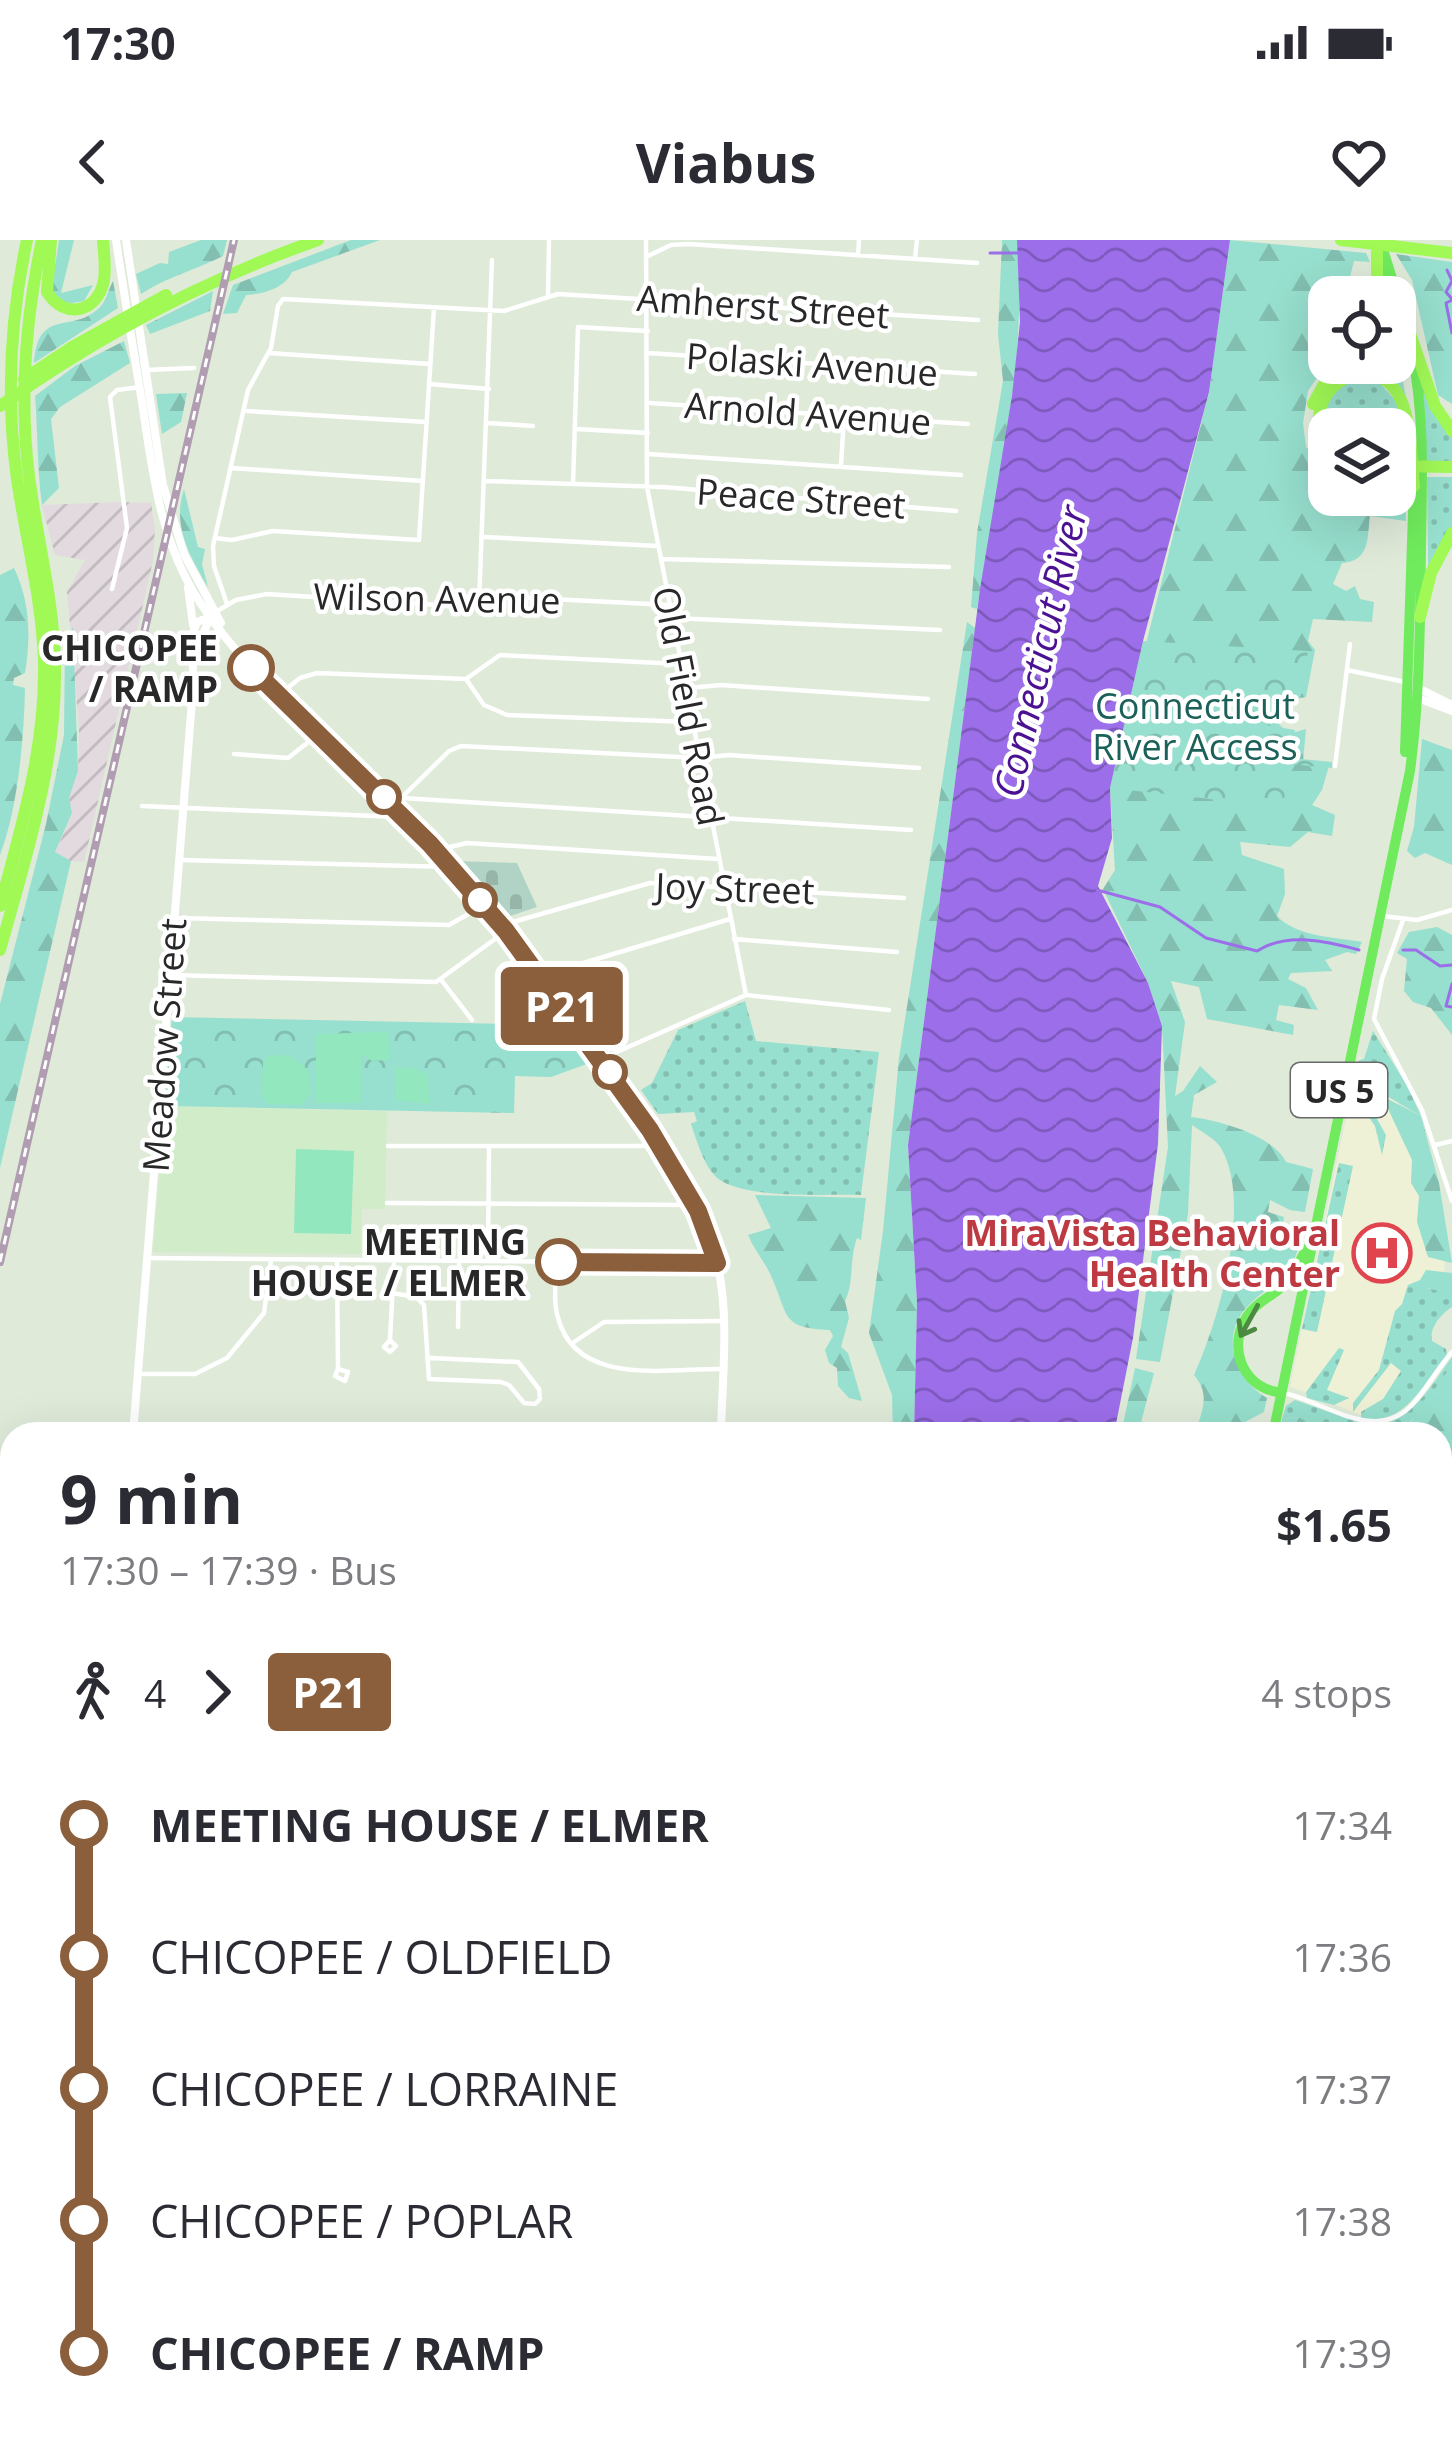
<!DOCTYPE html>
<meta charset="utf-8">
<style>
body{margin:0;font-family:"Open Sans",sans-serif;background:#f7f7f7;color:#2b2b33;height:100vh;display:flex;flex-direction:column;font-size:45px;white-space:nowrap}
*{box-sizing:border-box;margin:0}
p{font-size:39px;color:#7c7c81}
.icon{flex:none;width:66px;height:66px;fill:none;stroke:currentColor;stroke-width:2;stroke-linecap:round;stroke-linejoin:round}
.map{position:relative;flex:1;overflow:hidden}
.side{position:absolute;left:0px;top:1182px;width:1452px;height:1020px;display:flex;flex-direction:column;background:#fff;border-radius:36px 36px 0 0;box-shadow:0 12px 48px #0002}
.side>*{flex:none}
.badge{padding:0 24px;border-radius:9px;font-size:42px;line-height:78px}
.buttons{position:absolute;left:1308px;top:36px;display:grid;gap:24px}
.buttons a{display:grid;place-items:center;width:108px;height:108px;border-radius:24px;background:#fff;box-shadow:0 12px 48px #0002;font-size:60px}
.map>.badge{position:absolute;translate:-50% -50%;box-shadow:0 0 0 6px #fff}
.legs{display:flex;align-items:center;gap:18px;height:132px;padding:0 60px;font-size:39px}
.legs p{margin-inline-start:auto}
.headline{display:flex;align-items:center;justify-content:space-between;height:204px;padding:0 60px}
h1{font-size:66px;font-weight:700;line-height:90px}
ul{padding:0 60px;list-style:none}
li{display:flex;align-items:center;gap:42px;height:132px;font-size:45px}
li i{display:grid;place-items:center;width:18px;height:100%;margin:0 15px;background:currentColor}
li i::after{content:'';width:30px;height:30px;margin:-15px;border:9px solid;border-radius:50%;background:#fff}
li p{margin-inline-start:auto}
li:first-child i{background:linear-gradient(#0000 50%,currentColor 0)}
li:last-child i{background:linear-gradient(currentColor 50%,#0000 0)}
.status{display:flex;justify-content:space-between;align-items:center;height:84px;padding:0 60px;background:#fff;direction:ltr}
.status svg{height:33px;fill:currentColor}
header{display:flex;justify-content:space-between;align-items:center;height:156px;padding:0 60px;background:#fff;font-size:54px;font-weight:700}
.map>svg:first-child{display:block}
.industrial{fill:url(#industrial-furrows)}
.education{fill:#d1ecc9}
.medical{fill:#eff1d6}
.grass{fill:url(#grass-dots)}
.forest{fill:url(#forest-firs)}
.cemetery{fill:url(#cemetery-stones)}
.park{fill:url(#park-crowns)}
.pitch{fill:#93e7bf}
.water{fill:url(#water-waves)}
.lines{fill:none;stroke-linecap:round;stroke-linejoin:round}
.stream{stroke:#9c6eea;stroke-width:3}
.minor{stroke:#fff;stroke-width:4.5}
.tertiary{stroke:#fff;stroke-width:8}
.secondary{stroke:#fff;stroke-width:8}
.primary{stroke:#70eb5d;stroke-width:10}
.motorway{stroke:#a1f956;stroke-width:12}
.rail-casing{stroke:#b19db2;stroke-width:8}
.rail{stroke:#fff;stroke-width:3;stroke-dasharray:9;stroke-linecap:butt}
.oneway{stroke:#4c8a42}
.line-1-casing{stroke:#fff;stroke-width:27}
.line-1{stroke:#8b5e3c;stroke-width:18}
.stop-1-dot{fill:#fff;stroke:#8b5e3c;stroke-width:6}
.labels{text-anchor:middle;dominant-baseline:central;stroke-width:9;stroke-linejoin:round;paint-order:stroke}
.shield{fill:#fff;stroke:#686868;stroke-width:3}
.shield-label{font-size:33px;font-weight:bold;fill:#282828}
.street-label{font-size:36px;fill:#282828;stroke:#fff}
.stop-label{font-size:36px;font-weight:bold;fill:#282828;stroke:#fff;text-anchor:end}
.park-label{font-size:36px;fill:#1b615a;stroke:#fff}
.health-label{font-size:36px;font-weight:bold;fill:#be3a42;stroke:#fff;text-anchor:end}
.water-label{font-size:39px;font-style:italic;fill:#4b1192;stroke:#fff}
</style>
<div class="status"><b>17:30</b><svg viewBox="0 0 49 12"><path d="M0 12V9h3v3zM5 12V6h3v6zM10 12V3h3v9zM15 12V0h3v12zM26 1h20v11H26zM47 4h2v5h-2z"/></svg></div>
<header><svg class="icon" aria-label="back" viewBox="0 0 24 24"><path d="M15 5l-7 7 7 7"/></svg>Viabus<svg class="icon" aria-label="heart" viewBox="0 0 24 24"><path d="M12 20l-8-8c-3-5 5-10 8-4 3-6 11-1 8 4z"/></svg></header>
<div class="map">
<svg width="1452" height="2202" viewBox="0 0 1452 2202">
<defs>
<pattern id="industrial-furrows" width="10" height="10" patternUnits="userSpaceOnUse" patternTransform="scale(3)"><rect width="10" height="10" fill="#e2dadf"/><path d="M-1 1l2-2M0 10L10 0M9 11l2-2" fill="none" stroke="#c2bbbf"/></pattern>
<pattern id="grass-dots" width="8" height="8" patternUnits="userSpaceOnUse" patternTransform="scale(3)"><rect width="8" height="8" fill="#97dfce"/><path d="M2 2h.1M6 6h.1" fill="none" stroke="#82bfb1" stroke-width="1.8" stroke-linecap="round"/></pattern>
<pattern id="forest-firs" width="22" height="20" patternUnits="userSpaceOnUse" patternTransform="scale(3)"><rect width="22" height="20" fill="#97dfce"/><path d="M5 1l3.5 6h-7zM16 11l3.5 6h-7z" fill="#82bfb1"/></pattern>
<pattern id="cemetery-stones" width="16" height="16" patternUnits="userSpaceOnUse" patternTransform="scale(3)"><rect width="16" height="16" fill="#b1d3c6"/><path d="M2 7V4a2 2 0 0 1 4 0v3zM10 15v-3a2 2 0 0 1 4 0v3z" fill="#98b5aa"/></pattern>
<pattern id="park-crowns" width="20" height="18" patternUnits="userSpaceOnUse" patternTransform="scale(3)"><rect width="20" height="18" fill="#97dfce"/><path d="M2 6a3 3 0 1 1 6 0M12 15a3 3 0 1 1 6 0" fill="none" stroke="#82bfb1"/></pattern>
<pattern id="water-waves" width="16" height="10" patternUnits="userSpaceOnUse" patternTransform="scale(3)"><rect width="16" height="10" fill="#9c6eea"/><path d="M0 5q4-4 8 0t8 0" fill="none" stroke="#7f5abe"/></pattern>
</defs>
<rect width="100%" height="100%" fill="#dfead9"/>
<!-- industrial -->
<path class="industrial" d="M118,262l33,1 4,26 -2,32 -69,301 -13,-1 -16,-8 17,-39 -3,-16 9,-27 1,-43 -12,-136 18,-32 -30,-5 -13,-50z"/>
<!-- education -->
<path class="education" d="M165,866l222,5 -2,98h-23l-1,45 -208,-2z
M1440,1890l12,1v144l-12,-1z"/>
<!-- medical -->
<path class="medical" d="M1359,816l36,39 52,141 -3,34 -30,111 -49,36 -75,-31z"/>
<!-- grass -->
<path class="grass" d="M1395,91l14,87 -32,-45 -56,16 18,-26h56z
M1421,135l31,61v28l-27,-1z
M1351,138l26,2 21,23 8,59 -11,1v-34l-71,2 1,-33z
M1427,237h25v52l-24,38z
M745,761l11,40 123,11 -18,143c-35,-1 -119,5 -145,-18 -13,-13 -19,-36 -25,-53l6,-3 -3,-9 -36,2 -17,-24 11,-7 26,-53z
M1373,791l35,56 13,29 -50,-29 -7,9 22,39 -4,20 -7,-29 -23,-34 7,-32 5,-1z
M1339,923l14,3 -36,166 -15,-3z
M1420,1040l7,8 20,4 5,-3v18c-11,7 -23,21 -20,34l14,8 1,6c-25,29 -41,72 -86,63v-6l22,-13 18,-28 -10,-8 -38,49v-9l26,-33 16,-59 7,-7 6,-19z
M1339,1108l5,2 -17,40 22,8 -15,7 -27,-7 -1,-6z
M1452,1117v8c-34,47 -37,76 -103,69 -14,-2 -22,-9 -37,-7l-13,-10 -17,2 4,-13 9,-6 75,26c41,-2 60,-39 82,-69z"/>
<!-- forest -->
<path class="forest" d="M59,0h15l-13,53 32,-8 -9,16 -18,3 -11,-7 -3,-11z
M201,0h26l-4,16c-28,14 -56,21 -82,38l-5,-20 24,-11 8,1 1,-12z
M351,0h29l-88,32c-8,17 -29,22 -46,23l-9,18 -14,1 10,-29z
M1002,0h15c11,123 -20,248 -40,369l-6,-2 6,-74 26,-152 -5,-47z
M1230,0l136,13 4,9 -16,-1 -9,36h-16v63l-21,31 -5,32 3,24 23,22v26h66v-15h10l1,41 -36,-5c-3,23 0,45 -28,47l-9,21 13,7 9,-5 5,13 14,3 -2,20 -59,-3 -5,22 7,9 -9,47 -22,4 -5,23 10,10 17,-5 -3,32 26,5 -7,24 -10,15 23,10 -3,21 -24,-4 -18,15 -50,-5 2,13 42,14 1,25 -8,22c20,21 57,21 85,26l-6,12 -9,-2 -22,8 7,11 -41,2 -3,6 18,9 12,22 -39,-5 -3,15 18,5 -1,10 -86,-16 -8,-32 -28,-6 14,41 -10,74 8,-5 17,-25 17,16 -23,13 -3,22c28,3 83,19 95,45l27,7 -8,43 -15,-2 -20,-10 -2,12 16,5 -2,14 21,2c-4,12 -7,26 -14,36 -10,15 -24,20 -36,32 -35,30 -21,76 14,97l-3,14 -42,22h-27c7,-24 16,-39 -1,-59 25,-55 59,-172 27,-227 -5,-9 -21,-17 -29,-23l-4,89 -28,148 -24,-3 32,-212 -6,-121 -14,-43 -45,-94 12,-19 -5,-82 99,-396z
M1396,14l56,8v142l-14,-9 -26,-115z
M113,41l5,27 -84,55c4,-57 39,-28 66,-56 6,-6 9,-19 13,-26z
M213,51l-3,20 -60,23 -4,-9z
M124,101l6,22 -70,44 -9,12 8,69 -17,17c-5,-37 -4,-72 -7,-109l40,-30z
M187,153l-6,29 -19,12 -6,-40z
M184,249l14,58 7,2 -3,15 6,23c-19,-32 -36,-62 -24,-98z
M14,328c16,33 17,69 11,105l-11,5 -1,7 12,3c-1,50 -7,120 -25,167v-280z
M967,382l8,6 -67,517 9,158 -3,131h-21l-1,-39 -23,-62 14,-102 16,-173z
M73,387l5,144 -9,27 3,15 -17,39 16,9 -71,307v-164l46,-180 18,-89 1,-92z
M1422,499l30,11v115l-27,-12 -10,5 -8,-7 7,-24z
M1437,687l15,8v100l-21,-27 -18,-6 -9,-11 3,-32 -10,-6 12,-21z
M1382,856l39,20 18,67 13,80 -24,-6 -11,-35 2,-26 -8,-13 1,-23z
M755,955l111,3 -5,42 -4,-2c-8,22 -3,46 -12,63l4,17 -8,29 7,6 14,48 -13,-3 -11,-12 -1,-18 -8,-5 -4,-13 8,-14 -3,-6c-49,-2 -41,-13 -58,-52 -6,-15 -18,-28 -24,-43l23,-7z
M1426,1030l26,3v16l-5,4 -23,-6 -4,-7z
M1452,1125v98l-12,6v-35h-50l16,-5z
M1135,1128l19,5 -16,61h-17z
M1299,1177l13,10 14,-2 26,9h-73l3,-15z
M962,2190h69l-3,12h-71z
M1093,2190h124l-3,12h-124z"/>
<!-- cemetery -->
<path class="cemetery" d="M455,621l62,2 20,44 -33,11z"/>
<!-- park -->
<path class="park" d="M1143,401l165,10 -8,47 -20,-3 -10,8 -4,22 29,5 -4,28 41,4v6l-43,-4 -6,43 -173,-19z
M172,777l391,8 29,37 -41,15 -36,-1 -1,37 -349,-7z"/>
<!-- pitch -->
<path class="pitch" d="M388,792l2,28 -18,1 -11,-7v49h-45v-69z
M288,815l21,15 2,23 -9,12 -33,-1 -7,-7 1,-36 5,-5z
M395,827l20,1 12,6 3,30 -35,-4z
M296,909l58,2 -3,83 -57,-1z
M1440,1976l12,2v49l-12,-2z"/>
<!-- water -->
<path class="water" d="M1017,0h213l-21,152 -66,249 -33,147 2,50 -14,48 50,97 14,43 -4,118 -25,194 -19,96h-200l3,-131 -9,-158 72,-556 32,-193 8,-74z
M634,2190h181l-5,12h-181z"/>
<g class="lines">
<!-- stream -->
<path class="stream" d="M990,13h29
M1447,30l5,11 -6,11 5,6
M1452,60l-6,3 6,30
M1097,650l63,17 46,31 51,13c30,-19 69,-10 102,-1
M1403,710h13l24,16 12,-1
M1452,744l-6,22 6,1"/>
<!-- minor -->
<path class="minor" d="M858,15l1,-15
M648,16l23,-11 17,-1 289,19
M915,18l2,-18
M548,55l1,-55
M269,113l161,11
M648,113l327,21
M146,130l48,-2
M429,144l60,5
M650,163l318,21
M247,171l179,11
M488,183l45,3
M576,189l72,4
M649,214l312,21
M841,225l3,-49
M231,228l192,13
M485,241l178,6 293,24
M573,244l5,-157 70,4
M484,297l174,9
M215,298l17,2 41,-9 146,9 15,-232
M661,319l288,8
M112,349l15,-61 -17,-131 7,-7 24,-3
M227,364l-13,-38 -1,-20 35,-156 23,-42 7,-42 5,-7 221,12 54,-17 420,26
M479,364l13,-344
M214,373l22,-13 31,-6 188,12 56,-9 159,8
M672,378l268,12
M1347,430l58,12
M466,439l18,26 23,10 182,7
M466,439l34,-24 180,9
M688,448l33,-3 207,14
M280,454l20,-16 17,-5 149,6
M234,514l54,4 28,-22
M1335,526l15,-122
M403,558l508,32
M142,566l256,11
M393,566l56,-55 12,-5 238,12 30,-3 190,13
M437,610l30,-7 251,16
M181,620l270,7
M1382,676l35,4 35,-10
M178,678l271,7 35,-20
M1403,680l-21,59 -8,40 48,91 30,91
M502,685l148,-42 254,15
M734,699l163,13
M169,735l267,7 70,-51
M540,736l190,-57
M442,741l30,39
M746,755l143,15
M601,819l145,-64 -99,-508 -1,-247
M1435,905l17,-4
M388,906h272
M387,963l308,2
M147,1018l570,5
M337,1020l1,109 -3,7 10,5 3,-9 -10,-3
M488,1021l1,-114
M556,1022c0,19 -3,39 2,56 19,70 111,50 164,51
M392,1053l24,4 8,8 5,74 72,3 8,3 15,18 11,1 5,-5 -1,-10 -21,-27 -88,-4
M458,1087l1,-65
M390,1100l6,6 -6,6 -6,-5 6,-7 4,-79
M574,1102l30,-20 119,-1
M140,1134h55l32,-16 37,-45 7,-53
M1284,1153c41,9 90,50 127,13 15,-16 26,-37 41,-54
M287,1194h195
M1440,1487l12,-2
M1440,1795l12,-63
M0,1869l12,8
M0,1947l12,10
M0,2032l12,9
M0,2041l12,9
M1440,2086l12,1
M0,2130l12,10
M6,2187l10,15
M91,2190l8,12
M206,2190l15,12
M318,2190l16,12
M414,2190l16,12
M509,2190l15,12
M1281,2190c25,12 61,12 86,0
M1390,2190l24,12"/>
<!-- tertiary -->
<path class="tertiary" d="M0,1281l12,3
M1440,1668l12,45"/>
<!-- secondary -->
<path class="secondary" d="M116,0c8,54 17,108 26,162 10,68 18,139 57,199 48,74 119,130 180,192 95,94 177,199 252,310 34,49 71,100 86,159 13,55 5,116 4,172
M126,0l37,245 21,69 37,69
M188,347l5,38
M197,408l13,-30
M1416,447l36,18
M1415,457l37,14
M133,1194l59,-733 2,-71 3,-8 13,-5
M0,1861l12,-27
M0,2191l12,-8
M892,2202l5,-12"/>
<!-- primary -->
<path class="primary" d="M1380,0l26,83
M1381,26l9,31
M1395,73l12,50
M1405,512l9,-269
M1277,1152c-36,-6 -50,-48 -29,-77 8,-12 20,-17 30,-25 13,-11 21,-26 28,-41
M1273,1194l137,-663c10,-74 10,-149 11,-223 1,-65 4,-131 -9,-195
M1033,2202l3,-12
M1042,2202l3,-12"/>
<!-- motorway -->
<path class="motorway" d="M51,0l-4,52c17,28 51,21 57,-12 2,-12 0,-27 -1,-40
M1341,0l111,13
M1377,12v45
M1404,76l31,90 17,25
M24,139l48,-32 94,-52
M1313,164l23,-41
M0,166c98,-70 204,-126 318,-166
M1329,204l-10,-28c5,-43 62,-61 82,-16 11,25 10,59 13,86
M1395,226l57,1
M1420,377l11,-44 21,-40
M0,666c22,-81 46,-160 44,-245 -2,-62 -18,-121 -27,-182 -11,-80 -7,-160 10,-239
M0,710c26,-94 57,-187 55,-285 -1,-64 -18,-126 -26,-189 -10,-79 -3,-159 13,-236"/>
<!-- rail casing -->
<g class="rail-casing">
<path id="rail" d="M0,1022l234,-1022
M1440,1517l12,-5
M1069,2202l5,-12"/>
</g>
<!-- rail -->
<use href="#rail" class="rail"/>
</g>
<!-- one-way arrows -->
<defs><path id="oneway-shaft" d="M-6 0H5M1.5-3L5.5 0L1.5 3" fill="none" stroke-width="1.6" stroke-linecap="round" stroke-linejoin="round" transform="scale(3)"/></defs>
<use class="oneway" href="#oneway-shaft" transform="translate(1249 1081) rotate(119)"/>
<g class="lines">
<!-- line-1 casing -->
<g class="line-1-casing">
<path id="line-1" d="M251,428l179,176 76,87 144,199 48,81 19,52 -158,-1"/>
</g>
<!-- line-1 -->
<use href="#line-1" class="line-1"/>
</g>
<!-- icons -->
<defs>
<g id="hospital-ring" transform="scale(3)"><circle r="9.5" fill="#fff" stroke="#e0444e" stroke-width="1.5"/><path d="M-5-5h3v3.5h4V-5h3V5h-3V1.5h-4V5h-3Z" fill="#e0444e"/></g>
</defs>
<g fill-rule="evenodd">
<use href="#hospital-ring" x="1382" y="1013"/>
</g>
<!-- markers -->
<g class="stop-1-dot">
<circle cx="251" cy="428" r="21"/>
<circle cx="384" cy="557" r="15"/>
<circle cx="480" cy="660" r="15"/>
<circle cx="610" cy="832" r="15"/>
<circle cx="559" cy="1022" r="21"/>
</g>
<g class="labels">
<!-- shield labels -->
<rect class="shield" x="1291" y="823" width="96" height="54" rx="9"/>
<g class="shield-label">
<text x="1339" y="850">US 5</text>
</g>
<!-- street labels -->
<g class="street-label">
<text transform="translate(763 66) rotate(4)">Amherst Street</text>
<text transform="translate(812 124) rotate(4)">Polaski Avenue</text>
<text transform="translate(808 173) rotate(4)">Arnold Avenue</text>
<text transform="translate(801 258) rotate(4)">Peace Street</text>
<text transform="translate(437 358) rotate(1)">Wilson Avenue</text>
<text transform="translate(689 466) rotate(79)">Old Field Road</text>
<text transform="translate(735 648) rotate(2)">Joy Street</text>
<text transform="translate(164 805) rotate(-86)">Meadow Street</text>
</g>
<!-- stop labels -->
<g class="stop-label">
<text x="218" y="407">CHICOPEE<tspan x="218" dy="41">/ RAMP</tspan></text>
<text x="526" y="1001">MEETING<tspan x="526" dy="41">HOUSE / ELMER</tspan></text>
</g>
<!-- park labels -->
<g class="park-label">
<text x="1195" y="465">Connecticut<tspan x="1195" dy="41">River Access</tspan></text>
</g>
<!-- health labels -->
<g class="health-label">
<text x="1340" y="992">MiraVista Behavioral<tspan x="1340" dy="41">Health Center</tspan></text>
</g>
<!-- water labels -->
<g class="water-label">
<text transform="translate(1039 411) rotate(-77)">Connecticut River</text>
</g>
</g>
</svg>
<div class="buttons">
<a><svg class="icon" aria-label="locate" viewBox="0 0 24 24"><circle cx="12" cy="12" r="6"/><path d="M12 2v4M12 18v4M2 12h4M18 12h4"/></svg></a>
<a><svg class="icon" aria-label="layers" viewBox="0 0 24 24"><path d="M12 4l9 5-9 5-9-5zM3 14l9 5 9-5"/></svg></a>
</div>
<b class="badge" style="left:562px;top:766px;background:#8b5e3c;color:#fff">P21</b>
<section class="side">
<div class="headline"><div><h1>9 min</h1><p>17:30 – 17:39 · Bus</p></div><b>$1.65</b></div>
<div class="legs"><svg class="icon" aria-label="walk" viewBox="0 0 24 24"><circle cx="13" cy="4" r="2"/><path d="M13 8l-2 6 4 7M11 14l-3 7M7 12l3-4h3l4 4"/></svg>4<svg class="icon" aria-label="forward" viewBox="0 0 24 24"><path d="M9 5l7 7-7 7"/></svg><b class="badge" style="background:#8b5e3c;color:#fff">P21</b><p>4 stops</p></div>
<ul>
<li><i style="color:#8b5e3c"></i><b>MEETING HOUSE / ELMER</b><p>17:34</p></li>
<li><i style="color:#8b5e3c"></i><span>CHICOPEE / OLDFIELD</span><p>17:36</p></li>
<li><i style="color:#8b5e3c"></i><span>CHICOPEE / LORRAINE</span><p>17:37</p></li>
<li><i style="color:#8b5e3c"></i><span>CHICOPEE / POPLAR</span><p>17:38</p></li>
<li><i style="color:#8b5e3c"></i><b>CHICOPEE / RAMP</b><p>17:39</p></li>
</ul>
</section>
</div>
